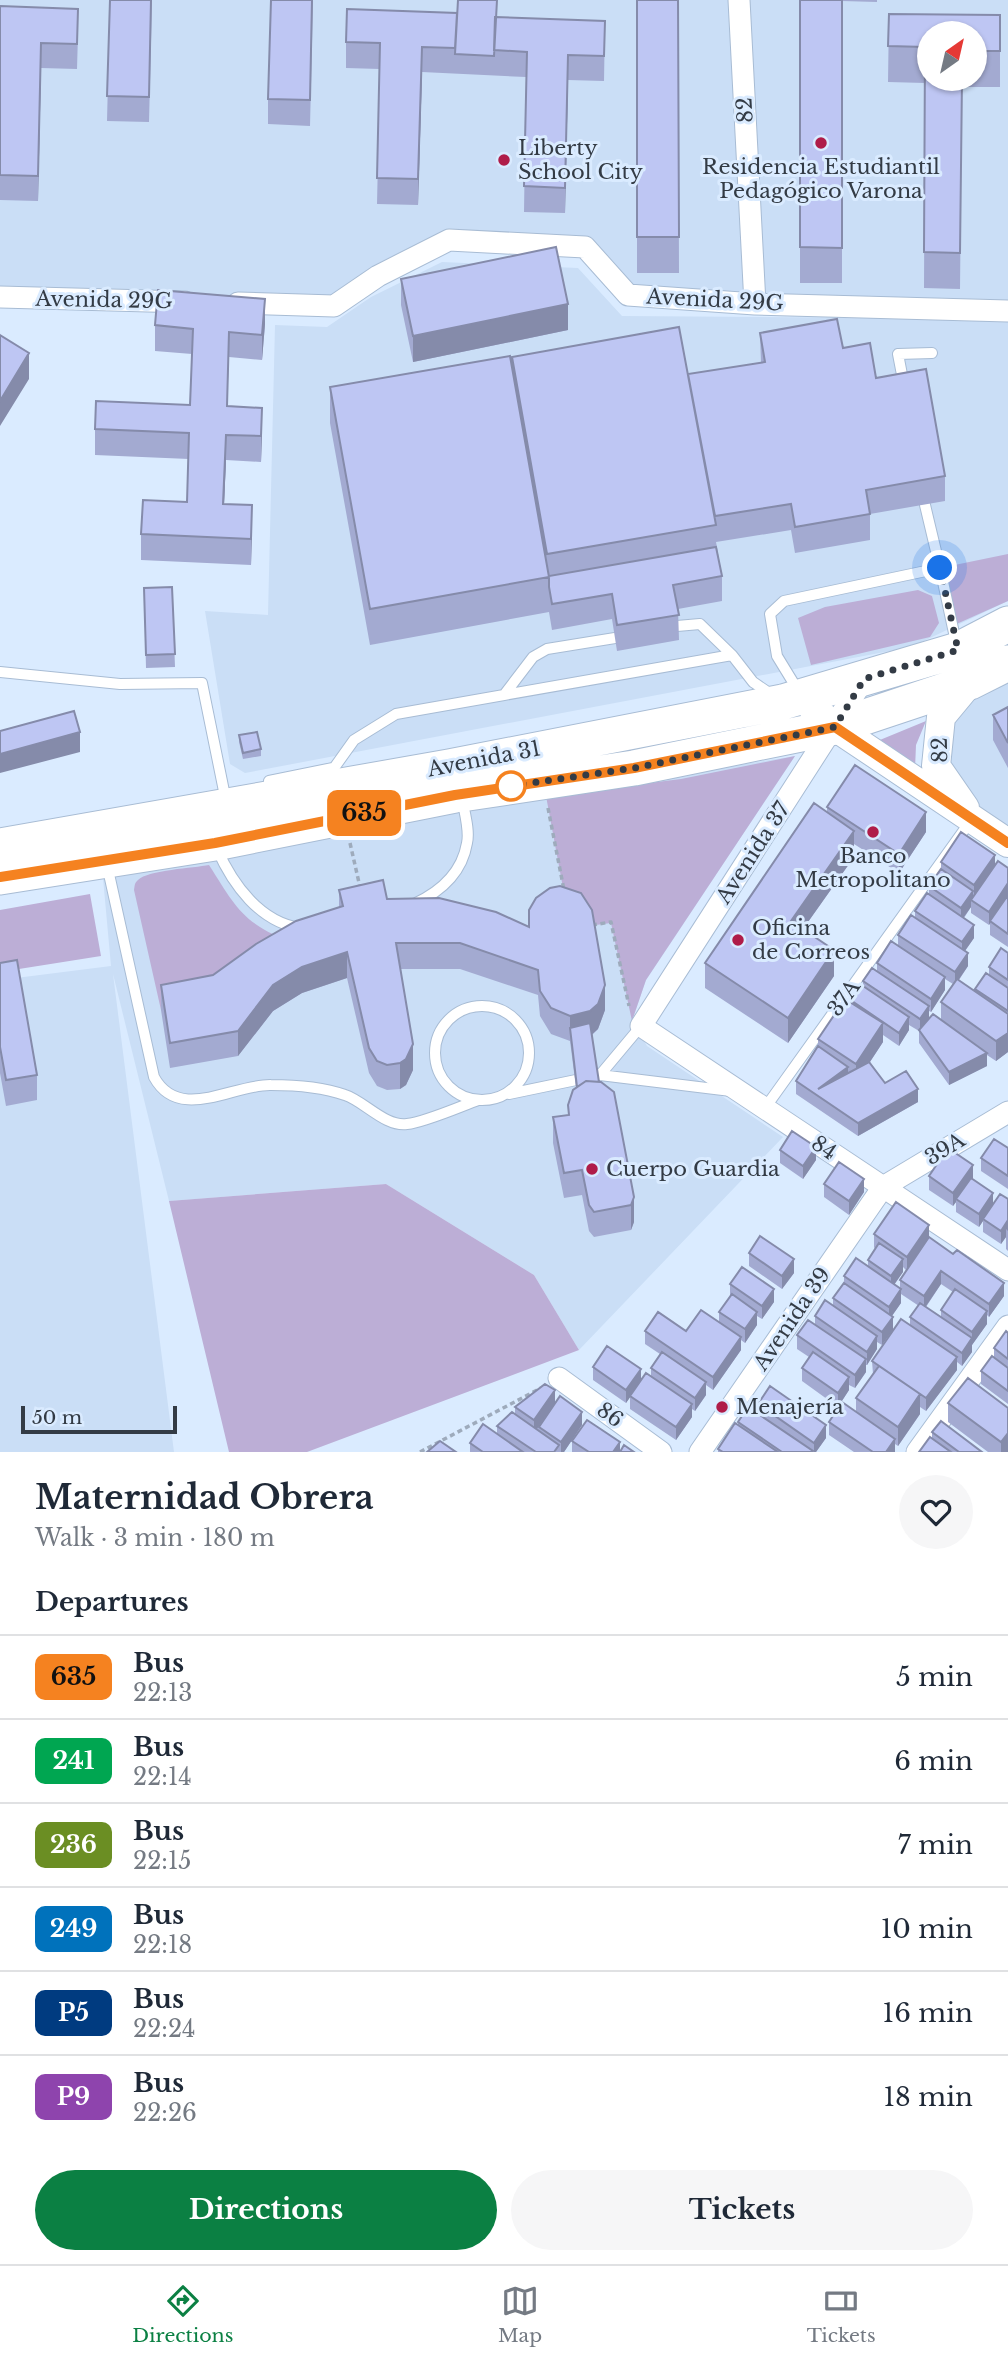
<!DOCTYPE html>
<meta charset="utf-8">
<style>
body{margin:0;font-family:"Libre Baskerville",serif;background:#f6f6f7;color:#1f2937;height:100vh;display:flex;flex-direction:column;font-size:26px;white-space:nowrap}
*{box-sizing:border-box;margin:0}
p{font-size:23px;color:#747a83}
.icon{flex:none;width:38px;height:38px;fill:none;stroke:currentColor;stroke-width:2;stroke-linecap:round;stroke-linejoin:round}
.map{position:relative;height:1452px;overflow:hidden}
.sheet{display:flex;flex-direction:column;background:#fff;flex:1}
.sheet>*{flex:none}
.badge{padding:0 14px;border-radius:10px;font-size:24px;line-height:46px}
.needle{width:46px;rotate:34deg}
.controls{position:absolute;left:917px;top:21px;display:grid;gap:14px}
.controls a{display:grid;place-items:center;width:70px;height:70px;border-radius:50%;background:#fff;box-shadow:0 2px 5px #0004;font-size:35px}
.scale{position:absolute;left:21px;bottom:18px;width:156px;box-sizing:border-box;padding-left:7px;border:4px solid #333b45;border-top:0;font-size:19px;line-height:24px;white-space:nowrap;color:#333b45;-webkit-text-stroke:5px #daebff;paint-order:stroke}
.you{position:absolute;width:35px;height:35px;margin:-18px;border:5px solid #fff;border-radius:50%;background:#1a73e8;box-shadow:0 0 0 10px #1a73e833}
.map>.badge{position:absolute;translate:-50% -50%;box-shadow:0 0 0 4px #fff}
h2{padding:0 35px;font-size:26px;line-height:63px}
.round{display:grid;place-items:center;flex:none;width:74px;height:74px;border-radius:37px;background:#f6f6f7}
.head{display:flex;align-items:center;justify-content:space-between;height:119px;padding:0 35px}
h1{font-size:33px;font-weight:700;line-height:52px}
.button{display:flex;gap:14px;margin-top:auto;padding:14px 35px}
.button a{flex:1;height:80px;border-radius:42px;background:#0b8043;color:#fff;font-size:28px;font-weight:700;line-height:80px;text-align:center}
.button a+a{background:#f6f6f7;color:#1f2937}
ul{padding:0;list-style:none}
li{display:flex;align-items:center;gap:21px;height:84px;padding:0 35px;border-top:2px solid #e0e1e3}
li div{flex:1}
li b{display:block;font-size:26px}
li em{font-style:normal}
li .badge{min-width:77px;font-weight:700;text-align:center}
.menu{display:flex;justify-content:space-around;align-items:center;height:98px;border-top:2px solid #e0e1e3;background:#fff;font-size:19px;color:#747a83}
.menu a{display:grid;justify-items:center;gap:4px}
.menu .current{color:#0b8043}
.map>svg:first-child{display:block}
.built{fill:#cadef6;fill-rule:evenodd}
.green{fill:#bcaed6}
.lines{fill:none;stroke-linecap:round;stroke-linejoin:round}
.service-casing{stroke:#a8bcd4;stroke-width:12}
.minor-casing{stroke:#a8bcd4;stroke-width:23}
.tertiary-casing{stroke:#a8bcd4;stroke-width:30}
.primary-casing{stroke:#a8bcd4;stroke-width:37}
.path{stroke:#9eabbc;stroke-width:3.5;stroke-dasharray:5 3.5;stroke-linecap:butt}
.service{stroke:#fff;stroke-width:10}
.minor{stroke:#fff;stroke-width:21}
.tertiary{stroke:#fff;stroke-width:28}
.primary{stroke:#fff;stroke-width:35}
.wall{fill:#a3aad1;fill-rule:evenodd}
.shaded-wall{fill:#858baa}
.building{fill:#bec6f3;stroke:#858baa;stroke-width:2}
.line-casing{stroke:#fff;stroke-width:16}
.line{stroke:#f58220;stroke-width:10}
.walk{stroke:#333b45;stroke-width:7;stroke-dasharray:0 12.6}
.poi-dot{fill:#af1c49;stroke:#daebff;stroke-width:2.5}
.stop-dot{fill:#fff;stroke:#f58220;stroke-width:3.5}
.labels{text-anchor:middle;dominant-baseline:central;stroke-width:6;stroke-linejoin:round;paint-order:stroke}
.street-label{font-size:21px;fill:#333b45;stroke:#daebff}
.poi-label{font-size:21px;fill:#333b45;stroke:#daebff;text-anchor:start}
</style>
<div class="map">
<svg width="1008" height="1452" viewBox="0 0 1008 1452">
<rect width="100%" height="100%" fill="#daebff"/>
<!-- built -->
<path class="built" d="M0,0h1008v311l-380,-16 -43,-48 -136,-7 -115,66 -334,-9zM929,33h46v46h-46z
M442,262l136,6 44,48 386,3v282l-97,46 -666,126 -15,-9 -25,-153 63,4 7,-290 52,2 44,-30z
M1008,663v180l-72,-77 5,-49z
M795,756l-149,224 -14,41 15,25 136,91 -204,213 -45,-75 -148,-91 -217,17 -56,-227 61,478h-174v-472l111,-14 -8,-88 245,-44 198,-38z"/>
<!-- green -->
<path class="green" d="M1008,554v47l-56,25 -12,-58z
M918,590l14,6 7,27 -9,14 -119,28 -13,-47 27,-11z
M926,721l-10,24 -1,24 -40,-27z
M795,756l-149,224 -14,41 -21,-98 -23,3 -22,-22 -20,-108 135,-17z
M209,865c25,39 33,58 78,75l-74,61 -52,9 -27,-120c1,-5 0,-6 4,-10 10,-10 56,-12 71,-15z
M90,894l11,62 -101,16v-62z
M386,1184l148,91 45,75 -272,102h-78l-60,-251z"/>
<g class="lines">
<!-- service casing -->
<g class="service-casing">
<path id="service" d="M904,385l-6,-31 34,-1
M925,505l15,63
M677,626l23,-2 32,31 21,27 19,13
M0,672l120,12 82,-1 24,118
M799,692l-22,-36 -7,-42 14,-13 156,-33 17,79
M504,695l228,-40
M269,781l64,-13
M324,782l30,-42 42,-26 108,-19 29,-38 14,-8 68,-11
M217,849c16,36 43,73 83,79
M107,865l47,212c25,46 79,7 117,8 25,0 51,2 74,10 19,6 40,32 62,29 18,-2 52,-17 71,-24
M414,904c26,-12 48,-31 53,-61 3,-13 -3,-32 -5,-45
M435 1053a47 47 0 1 1 94 0a47 47 0 1 1-94 0Z
M600,1075l41,-49
M509,1094l91,-19 131,16
M765,1108l207,-289"/>
</g>
<!-- minor casing -->
<g class="minor-casing">
<path id="minor" d="M739,0l16,304
M0,297l185,5
M238,303l96,3 44,-30 71,-36 136,7 43,48 127,9 253,7
M864,679l-223,347 367,244
M559,1378l102,74
M700,1452l183,-265 125,-75
M917,1452l91,-126"/>
</g>
<!-- tertiary casing -->
<g class="tertiary-casing">
<path id="tertiary" d="M802,698l33,29 173,116
M965,808l-29,-42 5,-49 29,-35"/>
</g>
<!-- primary casing -->
<g class="primary-casing">
<path id="primary" d="M0,846l449,-79 334,-65 175,-52 50,-26
M0,877l215,-34 240,-48 179,-27 201,-41 135,-45 38,-19"/>
</g>
<!-- path -->
<path class="path" d="M548,808l16,82
M350,843l10,44
M592,925l19,-3 18,84
M420,1452l121,-64"/>
<!-- service -->
<use href="#service" class="service"/>
<!-- minor -->
<use href="#minor" class="minor"/>
<!-- tertiary -->
<use href="#tertiary" class="tertiary"/>
<!-- primary -->
<use href="#primary" class="primary"/>
</g>
<!-- wall -->
<path class="wall" d="M110,0h42l-3,122 -42,-1z
M313,0l-3,126 -42,-2v-25z
M458,0h39v17l108,4 -1,60 -36,-1 -3,133 -41,-1 2,-135 -104,-5 -4,133 -41,-1 3,-135 -34,-1v-26l111,-29z
M637,0h41l1,273h-42z
M800,0h77v2l-35,-1v282h-42z
M0,6l78,28 -1,35 -36,-1 -3,133 -38,-1z
M889,14l111,1v72h-38l-2,202 -36,-1 1,-205 -37,-1zM975,33v46h-46z
M401,279l167,51 -155,32 -12,-57z
M265,324l-3,36 -33,-3 -2,49 35,27 -1,29 -35,-2 -2,44 28,26 -1,35 -110,-5v-26l46,-32 2,-43 -94,-4v-26l95,-24 2,-51 -37,-3v-26z
M760,333l83,15 33,30 69,98v25l-75,13v26l-75,13 -4,-23 -75,12 6,34v25l-44,8 1,31 -62,11 -5,-32 -60,11 -3,-18 -179,33 -40,-222v-36l182,-20v-10l176,17 73,-11z
M172,587l3,80 -29,1 -2,-80z
M1008,707v61l-15,-28v-25z
M239,735l22,14v7l-18,3 -4,-17z
M827,807l99,25 -27,41 -45,-29v13l-51,72 31,47 -46,67 -83,-55v-25l122,-151z
M941,862l54,3 13,3v79l-18,-12v-12l-1,2 -18,-12v-6l-7,11 10,20 -9,13 3,15 -9,14 16,12v-3l14,-14v-8l19,-14v99l-12,9 -9,-6v11l-38,19 -30,-42v-12l-10,-6v5l-10,16 -16,-11v7l-13,20 15,21 33,19 -60,34 -62,-42v-13l22,-35v-7l34,-36v-2l11,-15v-5l14,-10v-8l21,-18v-10l17,-17v-7l14,-16v-9l12,-17zM945,979l8,5 -12,18v17h-12v-8l2,1 14,-22z
M339,890l48,9 52,-1 166,112 -7,19 -6,6 7,47 15,10 20,130 -3,8 -37,7 -5,-6 -7,-36 -18,3 -11,-55v-26l15,-2v-10l8,-17 -6,-47 -19,-7 -11,-18 -2,-21 -78,-26h-60l13,101 -7,15 -6,4 -13,1 -10,-4 -8,-13 -22,-95 -45,15 -29,18 -35,45 -68,12 -9,-58v-25l52,-10 126,-68z
M0,963l37,112v25l-31,6 -6,-33z
M1008,1148v41l-27,-18v-13z
M780,1150l36,10 -13,19 -23,-16z
M929,1176l44,2 -1,1 21,25 15,-5v52l-2,-2v-12l-5,7 -18,-12v-11l-4,6 -23,-15v-10l-3,4 -24,-16z
M824,1184l40,8 -15,23 -25,-18z
M874,1234l55,3 75,59 -15,21 -2,-2v9l-15,21v7l-10,14 -5,-4v8l-31,41 -6,-4v7l-22,32 -3,-2v8h-41l-25,-17v-13l27,-10v-14l17,-24 -1,-13 38,-36v-8l9,-11 -18,-12v9l-9,13 -10,29 -5,-3v7l-10,16h-1v7l-11,16 -6,-3v5l-11,17 -36,-26v-13l7,-11 -12,-8v-14l18,-11v-8l18,-10v-8l11,-15v-7l24,-10v-6l7,-11 -1,-2zM903,1267l3,3 -6,10v8l-6,-3 9,-13zM941,1284l12,8 -12,18v7l-15,-10z
M749,1253l45,20 -12,16 -33,-23z
M730,1284l44,18 -12,17 -5,-3v9l-12,18 -4,-3v10l-28,40 -7,-5v10l-11,16 -3,-2v8l-16,23 -46,-31v-12l-4,6 -33,-23v-13l48,14 10,-5v-8l9,-14 -15,-10v-13h41l33,-8v-11l11,-16z
M1008,1333v71l-27,-20v-13l13,-14v-9z
M555,1403l27,22 -18,27h-94v-9l27,-9v-8l18,-12v-7z
M948,1403l60,5v44h-20l-40,-30z
M758,1404l68,34 -10,14h-98v-3l20,-25v-2l20,-9z
M932,1432l50,20h-63l13,-14z
M572,1441l48,11h14h-69h7z"/>
<!-- shaded-wall -->
<path class="shaded-wall" d="M41,43v25l-3,133v-25z
M422,47v25l-4,133v-26z
M568,55v25l-3,133v-25z
M265,299v25l-3,36v-25z
M568,304v26l-155,32v-26z
M29,353v26l-29,47v-25z
M262,408v25l-1,29v-26z
M226,435v25l-3,69v-25z
M252,505v25l-1,35v-26z
M80,732v20l-80,21v-19z
M926,812v20l-27,41v-19z
M854,831v26l-63,89v-25z
M995,855v13l-21,30v-13z
M1008,883v14l-19,28v-13z
M973,891v10l-2,-1v7l-10,14v-13z
M974,925v13l-12,17v-13z
M834,950v26l-46,67v-25z
M347,952v26l-45,15 -29,18 -35,45v-25l35,-46 29,-18z
M968,953v13l-13,19v-13z
M945,977v13l-14,22v-13z
M605,985v25l-7,19 -8,7 -20,-8v-12z
M929,1006v13l-9,13v-13z
M909,1017v13l-10,16v-13z
M883,1023v19l-27,41v-19z
M1008,1033v19l-12,9v-20z
M413,1044v26l-7,15 -6,4v-26z
M987,1053v13l-38,19v-13z
M848,1067v13l-30,9z
M918,1089v13l-60,34v-13z
M816,1147v13l-13,19v-13z
M973,1165v13l-16,22 -1,-1v3l-3,4v-13z
M864,1179v13l-15,23v-14z
M993,1193v13l-10,13v2l-4,6v-13z
M634,1197v25l-3,8v-25z
M1008,1220v11l-2,-2v8l-5,7v-13z
M929,1225v13l-22,32v-13z
M794,1259v14l-12,16v-13z
M903,1259v13l-12,17v-13z
M941,1271v13l-17,25v-13z
M1004,1283v13l-15,21v-13z
M774,1289v13l-12,17v-13z
M901,1289v14l-12,17v-13z
M987,1311v13l-15,21v-13z
M757,1312v13l-12,18v-14z
M893,1317v13l-11,15v-13z
M877,1336v13l-10,16v-13z
M741,1337v13l-28,40v-13z
M972,1338v14l-10,14v-13z
M957,1357v13l-31,41v-13z
M866,1359v13l-11,16v-13z
M641,1369v13l-15,21v-13z
M849,1377v13l-11,17v-14z
M706,1382v13l-11,16v-13z
M555,1390v13l-21,30v-13z
M920,1394v20l-22,32v-19z
M692,1404v13l-16,23v-13z
M582,1412v13l-18,27h-3v-10z
M826,1425v13l-10,14h-2v-9z
M1008,1433v19h-7v-10z
M895,1439v13h-9z
M620,1442v10h-7z"/>
<!-- building -->
<path class="building" d="M110,0h41l-2,97 -42,-1z
M271,0h41l-2,100 -42,-1z
M458,0h39l-3,56 -39,-2z
M637,0h41l1,237h-42z
M800,0h42v248l-42,-1z
M0,6l78,3 -1,35 -36,-1 -3,133 -38,-1z
M347,9l110,4 -2,35 -33,-1 -4,132 -41,-1 3,-135 -34,-1z
M889,14l111,1v36h-25v-18h-46v46h33l-2,174 -36,-1 1,-205 -37,-1z
M495,17l110,4 -1,35 -36,-1 -3,133 -41,-2 3,-134 -33,-2z
M556,247l12,57 -155,32 -12,-57z
M158,290l107,9 -3,36 -33,-3 -2,74 35,2 -1,28 -35,-1 -3,69 29,1 -1,34 -110,-5 2,-34 44,2 2,-69 -94,-4 1,-28 94,4 3,-76 -38,-4z
M837,319l6,29 27,-5 6,35 50,-9 19,107 -79,14 4,24 -75,13 -4,-23 -76,12 -27,-142 77,-12 -5,-29z
M679,327l37,198 -169,29 -35,-197z
M0,335l29,18 -29,48z
M510,356l39,221 -179,32 -40,-222z
M716,547l6,29 -49,9 6,30 -62,10 -5,-31 -60,10 -3,-17v-11z
M172,587l3,67 -29,1 -2,-67z
M1008,707v36l-15,-28z
M74,711l6,21 -80,22v-23z
M257,732l4,17 -18,4 -4,-18z
M855,765l71,47 -27,42 -72,-47z
M814,803l40,28 -63,90 43,29 -46,68 -83,-55z
M961,832l34,23 -21,30 -33,-23z
M998,861l10,7v15l-19,29 -18,-12z
M941,869l32,22 -12,17 -32,-22z
M383,880l4,19 52,-1 57,14 33,15v-17l7,-12 14,-10 10,-2 21,7 11,17 13,75 -7,19 -8,7 -20,5 -19,-8 -11,-17 -2,-21 -78,-27h-64l17,101 -7,15 -6,4 -13,2 -10,-4 -8,-13 -22,-96 -45,15 -29,18 -35,46 -68,12 -9,-58 52,-10 43,-31 40,-23 47,-15 -4,-16z
M927,893l47,32 -12,17 -47,-31z
M1008,895v39l-18,-13z
M911,915l57,38 -13,19 -57,-37z
M891,941l54,36 -14,22 -54,-36z
M1001,948l7,5v27l-19,-13z
M17,960l20,115 -31,5 -6,-33v-84z
M872,968l57,38 -9,13 -57,-38z
M986,973l22,15v23l-33,-22z
M957,979l51,35v19l-12,8 -55,-39z
M863,986l46,31 -10,16 -47,-32z
M845,999l38,24 -27,41 -38,-25z
M933,1014l54,39 -38,19 -30,-42z
M590,1023l9,59 -13,-1 -9,6 -7,-59z
M818,1046l30,21 -30,22 51,-27 16,21 21,-12 12,18 -60,34 -62,-42z
M586,1081l15,1 13,10 20,105 -3,8 -37,7 -5,-7 -7,-35 -18,3 -11,-56 16,-2 -1,-10 5,-15z
M792,1131l24,16 -13,19 -23,-16z
M994,1139l14,9v28l-27,-18z
M948,1148l25,17 -20,28 -24,-17z
M839,1162l25,17 -15,22 -25,-17z
M971,1178l22,15 -14,21 -23,-15z
M1000,1194l8,5v21l-7,11 -18,-12z
M896,1202l33,23 -22,32 -33,-23z
M760,1236l34,23 -12,17 -33,-23z
M929,1237l24,17 4,-4 47,33 -15,21 -48,-33 -17,25 -24,-16z
M879,1243l24,16 -12,17 -23,-16z
M856,1258l45,31 -12,18 -45,-31z
M742,1267l32,22 -12,17 -32,-22z
M844,1283l49,34 -11,15 -49,-34z
M955,1289l32,22 -15,21 -31,-22z
M732,1294l25,18 -12,17 -26,-17z
M825,1300l52,36 -10,16 -52,-36z
M920,1303l52,35 -10,15 -52,-36z
M701,1310l40,27 -28,40 -68,-46 13,-19 28,19z
M901,1319l56,38 -31,41 -54,-37z
M808,1320l58,39 -11,16 -58,-40z
M1006,1331l2,2v26l-14,-11z
M607,1346l34,23 -15,21 -33,-23z
M662,1352l44,30 -11,16 -44,-30z
M813,1352l36,25 -11,16 -36,-25z
M992,1356l16,12v23l-27,-20z
M879,1366l41,28 -22,33 -42,-29z
M646,1373l46,31 -16,23 -46,-31z
M968,1378l40,30v25l-7,9 -53,-39z
M545,1384l10,6 -21,30 -19,-13z
M770,1386l56,39 -12,18 -56,-39z
M560,1396l22,16 -21,30 -22,-15z
M842,1402l53,37 -9,13h-13l-44,-30z
M748,1407l65,44 -1,1h-30l-44,-30z
M512,1412l47,33 -5,7h-18l-39,-26z
M587,1420l33,22 -7,10h-24l-17,-11z
M941,1421l41,31h-23l-27,-20z
M735,1423l43,29h-55l-5,-3z
M483,1424l40,28h-40l-13,-9z
M930,1437l21,15h-32z
M440,1441l16,11h-29z
M624,1445l10,7h-14z"/>
<g class="lines">
<!-- line casing -->
<g class="line-casing">
<path id="line" d="M0,877l215,-34 240,-48 179,-27 201,-41 173,116"/>
</g>
<!-- line -->
<use href="#line" class="line"/>
<!-- walk -->
<path class="walk" d="M511,786l123,-18 201,-41 29,-48 94,-29 -18,-82"/>
</g>
<!-- markers -->
<g class="poi-dot">
<circle cx="821" cy="143" r="7"/>
<circle cx="504" cy="160" r="7"/>
<circle cx="873" cy="832" r="7"/>
<circle cx="738" cy="940" r="7"/>
<circle cx="592" cy="1169" r="7"/>
<circle cx="722" cy="1407" r="7"/>
</g>
<circle class="stop-dot" cx="511" cy="786" r="14"/>
<g class="labels">
<!-- street labels -->
<g class="street-label">
<text transform="translate(745 110) rotate(-93)">82</text>
<text transform="translate(104 300) rotate(1)">Avenida 29G</text>
<text transform="translate(715 300) rotate(3)">Avenida 29G</text>
<text transform="translate(940 750) rotate(-91)">82</text>
<text transform="translate(484 759) rotate(-11)">Avenida 31</text>
<text transform="translate(753 853) rotate(-57)">Avenida 37</text>
<text transform="translate(844 998) rotate(-54)">37A</text>
<text transform="translate(824 1148) rotate(34)">84</text>
<text transform="translate(945 1149) rotate(-31)">39A</text>
<text transform="translate(792 1319) rotate(-56)">Avenida 39</text>
<text transform="translate(610 1415) rotate(36)">86</text>
</g>
<!-- poi labels -->
<g class="poi-label">
<text x="518" y="148">Liberty<tspan x="518" dy="24">School City</tspan></text>
<text x="821" y="167" text-anchor="middle">Residencia Estudiantil<tspan x="821" dy="24">Pedagógico Varona</tspan></text>
<text x="873" y="856" text-anchor="middle">Banco<tspan x="873" dy="24">Metropolitano</tspan></text>
<text x="752" y="928">Oficina<tspan x="752" dy="24">de Correos</tspan></text>
<text x="606" y="1169">Cuerpo Guardia</text>
<text x="736" y="1407">Menajería</text>
</g>
</g>
</svg>
<div class="controls">
<a><svg class="needle" viewBox="-14 -14 28 28"><path d="M0-13l5 13h-10z" fill="#e53935"/><path d="M0 13l5-13h-10z" fill="#747a83"/></svg></a>
</div>
<div class="scale">50 m</div>
<div class="you" style="left:940px;top:568px"></div>
<b class="badge" style="left:364px;top:813px;background:#f58220;color:#111">635</b>
</div>
<section class="sheet">
<div class="head"><div><h1>Maternidad Obrera</h1><p>Walk · 3 min · 180 m</p></div><a class="round"><svg class="icon" aria-label="heart" viewBox="0 0 24 24"><path d="M12 20l-8-8c-3-5 5-10 8-4 3-6 11-1 8 4z"/></svg></a></div>
<h2>Departures</h2>
<ul>
<li><span class="badge" style="background:#f58220;color:#111">635</span><div><b>Bus</b><p>22:13</p></div><em>5 min</em></li>
<li><span class="badge" style="background:#00a651;color:#fff">241</span><div><b>Bus</b><p>22:14</p></div><em>6 min</em></li>
<li><span class="badge" style="background:#6b8e23;color:#fff">236</span><div><b>Bus</b><p>22:15</p></div><em>7 min</em></li>
<li><span class="badge" style="background:#0072bc;color:#fff">249</span><div><b>Bus</b><p>22:18</p></div><em>10 min</em></li>
<li><span class="badge" style="background:#003b80;color:#fff">P5</span><div><b>Bus</b><p>22:24</p></div><em>16 min</em></li>
<li><span class="badge" style="background:#8e44ad;color:#fff">P9</span><div><b>Bus</b><p>22:26</p></div><em>18 min</em></li>
</ul>
<div class="button"><a>Directions</a><a>Tickets</a></div>
</section>
<nav class="menu">
<a class="current"><svg class="icon" aria-label="directions" viewBox="0 0 24 24"><path d="M12 3l9 9-9 9-9-9zM9 14v-3h6M13 9l2 2-2 2"/></svg>Directions</a>
<a><svg class="icon" aria-label="map" viewBox="0 0 24 24"><path d="M3 6l6-2 6 2 6-2v14l-6 2-6-2-6 2zM9 4v14M15 6v14"/></svg>Map</a>
<a><svg class="icon" aria-label="tickets" viewBox="0 0 24 24"><path d="M3 7h18v10H3zM15 7v10"/></svg>Tickets</a>
</nav>
